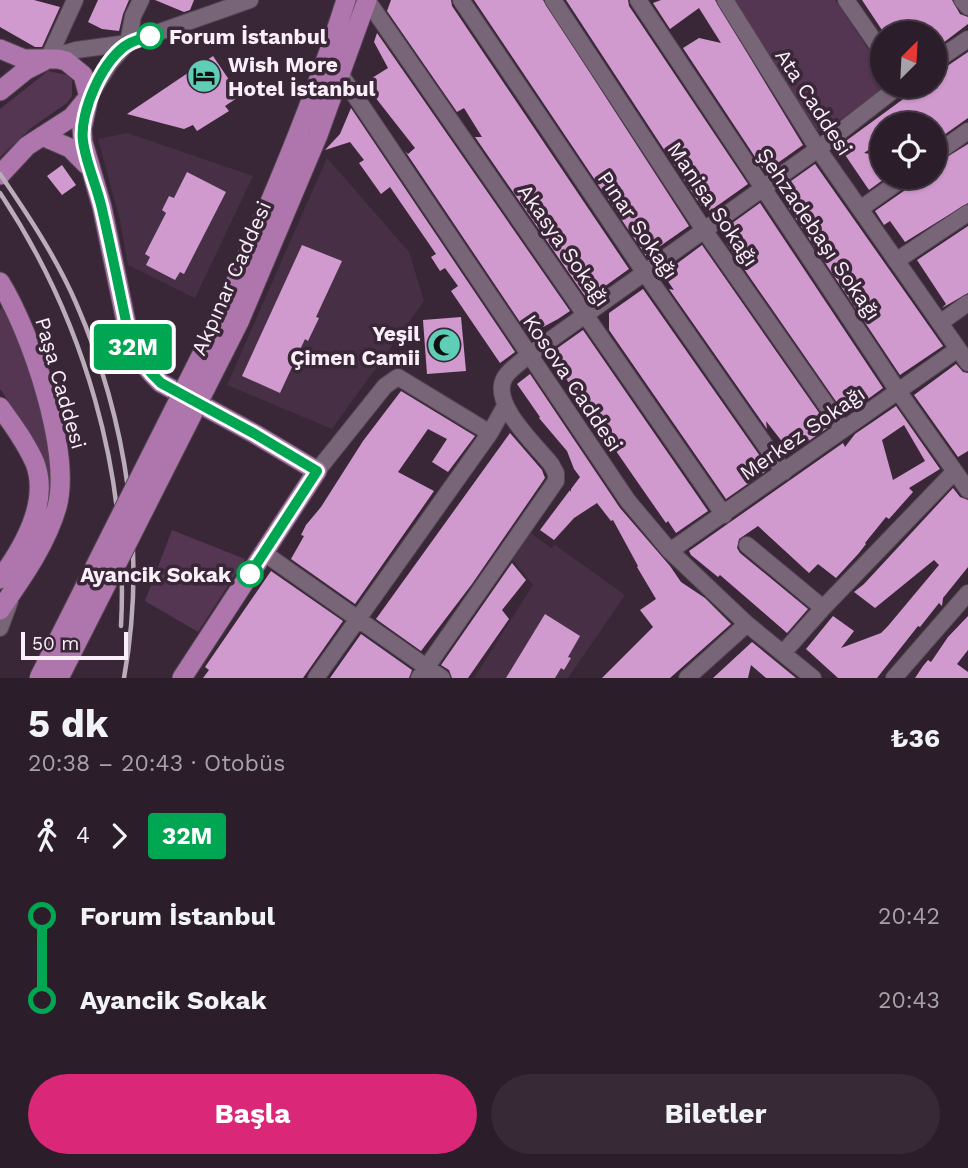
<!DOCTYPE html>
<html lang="tr">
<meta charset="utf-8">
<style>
body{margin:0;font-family:"Work Sans",sans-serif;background:#372a36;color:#f1f3f6;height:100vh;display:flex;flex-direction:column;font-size:26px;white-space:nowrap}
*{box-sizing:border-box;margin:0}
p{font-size:23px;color:#a6a2a8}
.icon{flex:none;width:38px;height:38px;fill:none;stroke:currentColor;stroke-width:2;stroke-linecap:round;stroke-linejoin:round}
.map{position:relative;height:678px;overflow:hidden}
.drawer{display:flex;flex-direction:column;background:#2b1d2a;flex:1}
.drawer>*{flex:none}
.badge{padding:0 14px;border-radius:5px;font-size:24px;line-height:46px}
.needle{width:46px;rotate:24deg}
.controls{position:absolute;left:870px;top:21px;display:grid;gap:14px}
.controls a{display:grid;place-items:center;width:77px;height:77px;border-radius:50%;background:#2b1d2a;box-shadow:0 2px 5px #0004,0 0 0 2px #473b47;font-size:35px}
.scale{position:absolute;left:21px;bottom:18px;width:107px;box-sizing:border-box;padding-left:7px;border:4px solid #faeef9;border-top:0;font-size:19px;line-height:24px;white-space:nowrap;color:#faeef9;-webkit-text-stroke:5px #392738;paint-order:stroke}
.map>.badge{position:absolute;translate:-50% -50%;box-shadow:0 0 0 4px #fff}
.legs{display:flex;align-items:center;gap:10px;height:77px;padding:0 28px;font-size:23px}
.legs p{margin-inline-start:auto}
.head{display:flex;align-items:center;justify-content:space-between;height:119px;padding:0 28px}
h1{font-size:38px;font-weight:700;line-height:52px}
.action{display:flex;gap:14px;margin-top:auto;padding:14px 28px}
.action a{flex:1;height:80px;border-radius:42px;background:#db2777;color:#fff;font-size:28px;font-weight:700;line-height:80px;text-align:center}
.action a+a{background:#372a36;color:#f1f3f6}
ul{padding:0 28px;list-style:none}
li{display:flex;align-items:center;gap:24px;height:84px;font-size:26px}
li i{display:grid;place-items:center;width:10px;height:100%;margin:0 9px;background:currentColor}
li i::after{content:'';width:18px;height:18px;margin:-9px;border:5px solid;border-radius:50%;background:#2b1d2a}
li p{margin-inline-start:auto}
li:first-child i{background:linear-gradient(#0000 50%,currentColor 0)}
li:last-child i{background:linear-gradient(currentColor 50%,#0000 0)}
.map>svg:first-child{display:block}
.built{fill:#473046}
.green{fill:#543652}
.building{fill:#d19ace;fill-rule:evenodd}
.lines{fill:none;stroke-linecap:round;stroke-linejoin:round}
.minor-casing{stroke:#544553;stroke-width:18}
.major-casing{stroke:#544553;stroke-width:21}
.minor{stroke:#796578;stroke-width:16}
.major{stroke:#ae76ac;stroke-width:19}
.rail{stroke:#baacb9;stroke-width:4.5}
.major-bridge-casing{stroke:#544553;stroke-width:21;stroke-linecap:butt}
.major-bridge{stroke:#ae76ac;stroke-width:19}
.line-1-casing{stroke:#fff;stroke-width:16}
.line-1{stroke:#00a651;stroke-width:10}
.stop-1-dot{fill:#fff;stroke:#00a651;stroke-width:3.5}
.labels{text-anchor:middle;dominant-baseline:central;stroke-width:7;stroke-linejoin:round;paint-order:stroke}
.stop-label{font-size:21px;font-weight:bold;fill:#faeef9;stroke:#392738;text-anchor:start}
.poi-label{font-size:21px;font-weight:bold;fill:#faeef9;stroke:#392738;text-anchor:start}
.street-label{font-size:21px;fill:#faeef9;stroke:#392738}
</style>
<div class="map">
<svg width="968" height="678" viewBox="0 0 968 678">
<rect width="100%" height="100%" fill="#392738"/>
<!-- built -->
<path class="built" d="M127,133l126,43 -58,122 -67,-33 -8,-45 -22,-81z
M327,158l82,94 15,49 -92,128 -105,-44z
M528,531l23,17 4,-3 70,50 -57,83h-94l59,-93 -21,-26z"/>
<!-- green -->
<path class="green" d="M733,0h102l47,69v17h5l-63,46 -7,-2z
M48,71l19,4 5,5v16l-5,7 -36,25 -31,29v-48z
M3,304c19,47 59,139 50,189 -1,4 -4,10 -6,15l1,-10 -7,-44 -24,-41 -17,-24v-79z
M172,530l73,29 -47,73 -53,-31z"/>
<!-- building -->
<path class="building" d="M0,0h34l26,7 -18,40h-7l-35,-20z
M98,0h31l-6,14 -4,17 -17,-2 -14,-7z
M155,0h39l-4,10 -6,2z
M391,0h60l1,6 177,263 -42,30 -112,-162h7l-18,-29 -7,4 -70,-101z
M474,0h69l146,226 -43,30z
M566,0h62l1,6 119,178 -38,27 -7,-10 -2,5z
M661,0h54l88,145 -38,27 -82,-124 16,-10 22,5 -22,-35 -29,21 -17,-26z
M862,0h90l8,14 8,3v7l-25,19 -2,-2 -7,5v-13h-50z
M377,33l193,278 -12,8 -24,13 -10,-4 -119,-177 3,3 7,-6 -51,-65 24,-15 -14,-26z
M968,52v66l-34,24v-18h-52v17l-18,12 18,3v21h5l-18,13 -30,-44 82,-60h13v-11z
M213,56l27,40 -15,10 4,5 -32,20 -4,-6 -9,4 -57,-15z
M351,108l164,244 -15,11 -49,-72 7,-5 -13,-18 -5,3 -9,-14 5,-3 -46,-67 -9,7 -22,-31 5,-3 -14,-18 -25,8 15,-16z
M968,144v59l-63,39 -15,-21 -6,4 -9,-14 36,-25 4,-9h19v-12z
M815,164l128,182 -43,29 -112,-168 8,2 -15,-21z
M62,165l14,20 -14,10 -15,-19z
M187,172l39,20 -42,82 -4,-2 -5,8 -29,-15 4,-8 -5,-3 21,-41 -4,-3 7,-14 5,2z
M760,203l123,185 -34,25 -7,-3 -116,-167 3,1 -5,-15z
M968,226v67l-26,15 4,-4 -29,-44z
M302,245l40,16 -26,56 3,1 -11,23 -3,-2 -25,54 -38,-17z
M702,245l127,182 -38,26 -25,-32 1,8 -98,-140 5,1 -11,-16z
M643,289l126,180 -43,30 -117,-169v-17z
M461,317l5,54 -39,3 -4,-54z
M583,330l125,181 -32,22 -8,-12 -2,2 -32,-46 -85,-123z
M956,364l7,8 5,1v78l-10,6 -44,-62z
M530,374l90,134 50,58 11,16 24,16 26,26 -61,54h-68l51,-51 -13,-17 16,-11 -19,-32 1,-1 -25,-46 -2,1 -14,-18 -23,15 -20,22 -14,-10 30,-40 1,2v-3l9,-12 -6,-8 -7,-18 -28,-33 1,-1 -23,-33z
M401,391l74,45 -27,36 -16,-10 15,-23 -19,-10 -30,43 36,19 -79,113 -64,-45 13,-23 -3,-1 5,-10 15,-18 42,-66z
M896,406l44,63 -31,19 4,4 -24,27 -3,-2 -21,26 1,1 -7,9 -23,25 -18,-14 -9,9 -51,-47 -19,13 -2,9 3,5 68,56 -21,24 -67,-58 -2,2 -27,-22 -2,-4 154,-108 2,4 10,-13zM904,425l21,36 -32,19 -11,-40z
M510,433l32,37 3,8 -73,106 -51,67 -45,-32z
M953,488l7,9 8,3v67l-25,31 -1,8 -3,-3 -19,24 -2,-1 -41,52h-39l-32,-29 27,-33 21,15 -13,17 40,-15 7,-7 51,-61 -5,-5 -59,48 -21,-16 10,-8z
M512,563l14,17 -24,30 7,9 -41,59h-16l-3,-8 -8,-5z
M271,571l72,50 -40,57h-100l6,-8 -4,-3z
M545,614l35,22 -12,21 3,1 -7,12 -3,-2 -6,10h-49z
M968,616v34l-11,14 11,8v6h-53l8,-12 5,-6 3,2 17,-25z
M361,634l51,36 -3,8h-79z
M752,642l44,36h-30l-15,-13 -3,13h-35z"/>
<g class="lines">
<!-- minor casing -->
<g class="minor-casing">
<path id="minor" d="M367,0l357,515
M461,0l184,273 139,199
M553,0l151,230 139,199
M638,0l260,391 70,99
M725,0l93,149 150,214
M846,0l36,52
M962,0l6,7
M128,43l5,-27 8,-16
M50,58l26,-8 52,-7 122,-43
M48,59l27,-59
M934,62l34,-23
M341,75l287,426 42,50 77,73 66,54
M89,97l21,-34 18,-20
M934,155l34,-24
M860,209l45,-32
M896,261l72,-48
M940,323l28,-20
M317,471l68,-85 13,-9 92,56
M747,545l76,63
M670,551l288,-202
M264,553l178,125
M0,628l10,-27
M783,653l40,-45 131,-136
M316,678l174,-245 14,-25
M419,678l137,-197v-8l-5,-9c-15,-19 -62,-61 -46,-87 6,-9 16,-15 24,-22l289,-206 81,-63
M687,678l60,-54
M894,678l74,-85"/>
</g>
<!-- major casing -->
<g class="major-casing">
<path id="major" d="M0,49l24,10h34l8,2 17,14 6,22 -7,32 1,13 19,65 28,134c8,17 17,29 31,42l94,51 62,37 -135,207
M0,91l26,-21 18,-9
M42,136l28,12 17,17
M0,175l27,-29 45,-29 14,-17
M0,282c30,48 72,170 57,225 -11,38 -35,71 -57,103
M221,316c45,-104 91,-208 125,-316
M239,322l79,-187 49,-135
M0,407c13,18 26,36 35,56 15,40 -12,85 -35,116"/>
</g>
<!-- minor -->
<use href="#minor" class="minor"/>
<!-- major -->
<use href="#major" class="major"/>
<!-- rail -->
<path class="rail" d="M0,174c28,41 56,83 76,129 51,117 71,248 48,375
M0,193c84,126 129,281 121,433"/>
<!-- major-bridge casing -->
<g class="major-bridge-casing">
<path id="major-bridge" d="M39,678l182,-362
M59,678l180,-356"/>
</g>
<!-- major-bridge -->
<use href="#major-bridge" class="major-bridge"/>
</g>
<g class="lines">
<!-- line-1 casing -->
<g class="line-1-casing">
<path id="line-1" d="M150,36c-7,2 -14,4 -20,7 -26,13 -51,69 -47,98 3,23 14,45 19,68 10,44 19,88 28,132 8,17 17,29 31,42l94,51 62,37 -67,103"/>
</g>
<!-- line-1 -->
<use href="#line-1" class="line-1"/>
</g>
<!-- icons -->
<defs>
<g id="hotel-disc" transform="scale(1.75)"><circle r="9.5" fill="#5eceb7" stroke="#392738"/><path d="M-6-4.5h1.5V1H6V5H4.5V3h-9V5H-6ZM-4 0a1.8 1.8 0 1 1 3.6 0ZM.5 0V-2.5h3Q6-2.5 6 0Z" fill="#111"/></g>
<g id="mosque-disc" transform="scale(1.75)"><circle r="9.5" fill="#5eceb7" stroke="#392738"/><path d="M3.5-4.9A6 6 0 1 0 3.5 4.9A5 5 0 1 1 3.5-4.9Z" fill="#111"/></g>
</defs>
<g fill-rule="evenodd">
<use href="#hotel-disc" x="204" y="76"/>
<use href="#mosque-disc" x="444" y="345"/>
</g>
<!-- markers -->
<g class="stop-1-dot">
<circle cx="150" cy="36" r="12"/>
<circle cx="250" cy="574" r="12"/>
</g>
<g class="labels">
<!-- stop labels -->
<g class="stop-label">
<text x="169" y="36">Forum İstanbul</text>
<text x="231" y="574" text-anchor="end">Ayancik Sokak</text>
</g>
<!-- poi labels -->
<g class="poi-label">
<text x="228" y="64">Wish More<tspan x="228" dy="24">Hotel İstanbul</tspan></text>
<text x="420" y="333" text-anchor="end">Yeşil<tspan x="420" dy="24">Çimen Camii</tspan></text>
</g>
<!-- street labels -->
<g class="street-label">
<text transform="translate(814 102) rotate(57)">Ata Caddesi</text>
<text transform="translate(713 204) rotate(56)">Manisa Sokağı</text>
<text transform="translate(638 225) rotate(56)">Pınar Sokağı</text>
<text transform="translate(819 234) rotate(56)">Şehzadebaşı Sokağı</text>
<text transform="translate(564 245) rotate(55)">Akasya Sokağı</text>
<text transform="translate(231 278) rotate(-66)">Akpınar Caddesi</text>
<text transform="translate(61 383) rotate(74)">Paşa Caddesi</text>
<text transform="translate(573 383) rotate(56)">Kosova Caddesi</text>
<text transform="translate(802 433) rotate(-35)">Merkez Sokağı</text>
</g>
</g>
</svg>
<div class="controls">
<a><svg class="needle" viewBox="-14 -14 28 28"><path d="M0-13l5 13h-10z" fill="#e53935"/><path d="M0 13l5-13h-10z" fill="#a6a2a8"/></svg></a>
<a><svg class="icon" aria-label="locate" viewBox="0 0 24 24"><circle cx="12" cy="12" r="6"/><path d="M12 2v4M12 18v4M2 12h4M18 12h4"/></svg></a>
</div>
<div class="scale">50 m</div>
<b class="badge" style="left:133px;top:347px;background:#00a651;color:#fff">32M</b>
</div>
<section class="drawer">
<div class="head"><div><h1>5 dk</h1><p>20:38 – 20:43 · Otobüs</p></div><b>₺36</b></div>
<div class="legs"><svg class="icon" aria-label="walk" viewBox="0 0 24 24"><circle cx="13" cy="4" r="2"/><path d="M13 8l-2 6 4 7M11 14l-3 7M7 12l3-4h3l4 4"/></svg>4<svg class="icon" aria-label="forward" viewBox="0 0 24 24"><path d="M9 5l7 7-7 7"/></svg><b class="badge" style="background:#00a651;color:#fff">32M</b></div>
<ul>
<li><i style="color:#00a651"></i><b>Forum İstanbul</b><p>20:42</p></li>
<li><i style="color:#00a651"></i><b>Ayancik Sokak</b><p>20:43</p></li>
</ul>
<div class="action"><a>Başla</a><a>Biletler</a></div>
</section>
